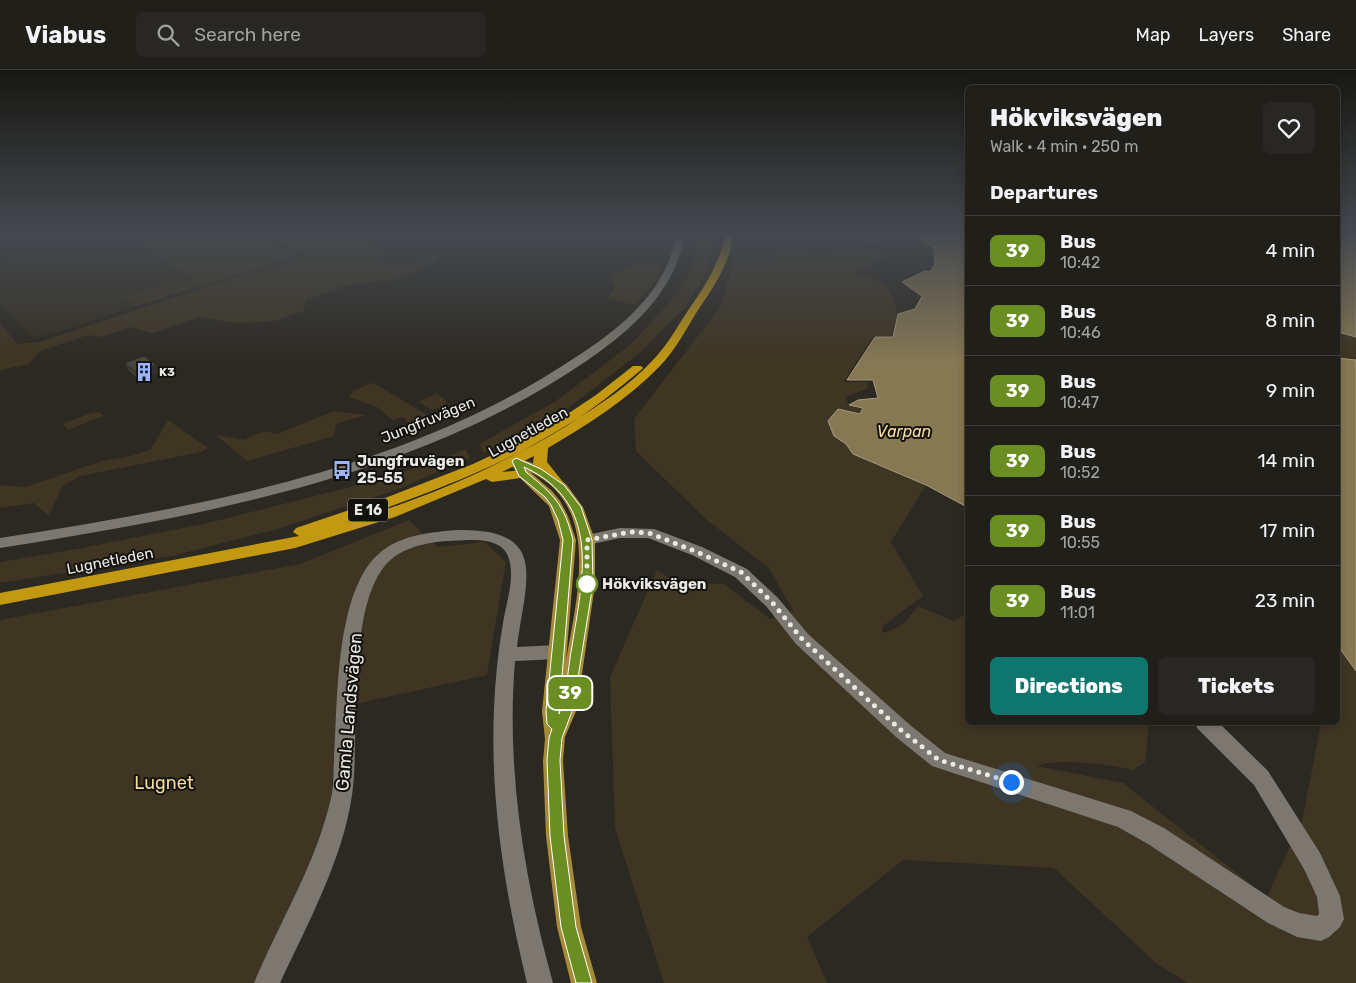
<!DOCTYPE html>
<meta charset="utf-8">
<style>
body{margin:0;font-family:Rubik,sans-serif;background:#292723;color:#f1f3f6;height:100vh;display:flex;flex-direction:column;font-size:19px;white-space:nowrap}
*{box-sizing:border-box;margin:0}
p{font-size:16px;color:#a2a2a2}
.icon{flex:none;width:28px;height:28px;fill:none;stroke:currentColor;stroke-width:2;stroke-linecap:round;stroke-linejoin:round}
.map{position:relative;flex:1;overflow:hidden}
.details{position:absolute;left:965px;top:15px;width:375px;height:640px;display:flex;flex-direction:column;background:#211f1a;border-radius:8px;box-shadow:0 2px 8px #0003,0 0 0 1px #3e3d39}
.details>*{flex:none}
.badge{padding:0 10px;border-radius:8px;font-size:18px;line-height:32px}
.you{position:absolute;width:25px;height:25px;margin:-12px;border:4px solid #fff;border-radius:50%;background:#1a73e8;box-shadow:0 0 0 8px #1a73e833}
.map>.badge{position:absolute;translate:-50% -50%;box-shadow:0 0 0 2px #fff}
h2{padding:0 25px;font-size:19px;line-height:45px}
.round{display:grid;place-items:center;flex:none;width:52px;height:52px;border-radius:8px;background:#292723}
.head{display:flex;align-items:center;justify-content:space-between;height:85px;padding:0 25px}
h1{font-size:24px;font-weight:800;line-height:38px}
.cta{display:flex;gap:10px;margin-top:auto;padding:10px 25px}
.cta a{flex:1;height:58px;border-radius:8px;background:#0f766e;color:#fff;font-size:20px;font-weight:800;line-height:58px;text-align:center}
.cta a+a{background:#292723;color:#f1f3f6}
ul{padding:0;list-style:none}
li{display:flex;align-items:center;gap:15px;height:70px;padding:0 25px;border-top:1px solid #3e3d39}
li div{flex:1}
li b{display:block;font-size:19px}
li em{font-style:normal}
li .badge{min-width:55px;font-weight:700;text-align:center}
header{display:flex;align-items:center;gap:30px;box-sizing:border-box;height:70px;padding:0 25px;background:#211f1a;border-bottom:1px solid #3e3d39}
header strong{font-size:24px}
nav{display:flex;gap:28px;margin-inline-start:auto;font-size:18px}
.search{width:350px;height:45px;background:#292723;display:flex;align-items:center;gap:12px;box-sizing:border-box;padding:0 18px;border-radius:8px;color:#a2a2a2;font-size:19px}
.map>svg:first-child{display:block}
.built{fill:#342f22}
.green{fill:#3e3522}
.water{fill:#877854;stroke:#a59a7f}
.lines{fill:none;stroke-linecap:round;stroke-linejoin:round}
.street{fill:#7c7870;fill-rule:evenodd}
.secondary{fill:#7c7870;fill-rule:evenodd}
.primary{fill:#a78c38;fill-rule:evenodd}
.highway{fill:#c39912;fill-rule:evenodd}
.wall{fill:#3f3b35}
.shaded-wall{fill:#33302b}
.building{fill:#49453e;stroke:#33302b}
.line{fill:#6b8e23;stroke:#fff;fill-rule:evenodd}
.walk{stroke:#eae9e4;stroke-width:5;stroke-dasharray:0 9}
.stop-dot{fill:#fff;stroke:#6b8e23;stroke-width:2.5}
.labels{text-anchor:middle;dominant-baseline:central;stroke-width:4;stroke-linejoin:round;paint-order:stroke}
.far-poi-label{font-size:12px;font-weight:bold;fill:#eae9e4;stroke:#13120f;text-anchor:start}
.shield{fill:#13120f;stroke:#aaa8a4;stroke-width:1}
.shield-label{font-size:14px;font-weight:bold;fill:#eae9e4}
.street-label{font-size:15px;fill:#eae9e4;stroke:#13120f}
.poi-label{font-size:15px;font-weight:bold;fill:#eae9e4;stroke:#13120f;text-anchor:start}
.stop-label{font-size:15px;font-weight:bold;fill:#eae9e4;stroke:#13120f;text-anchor:start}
.water-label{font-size:16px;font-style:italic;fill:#f6dc9d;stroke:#13120f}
.near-street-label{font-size:18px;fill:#eae9e4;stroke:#13120f}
.near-park-label{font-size:18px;fill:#f5da9c;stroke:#13120f}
</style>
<header>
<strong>Viabus</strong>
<div class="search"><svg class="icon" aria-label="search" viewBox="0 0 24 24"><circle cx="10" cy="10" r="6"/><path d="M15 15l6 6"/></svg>Search here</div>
<nav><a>Map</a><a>Layers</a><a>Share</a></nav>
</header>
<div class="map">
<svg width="1356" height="913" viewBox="0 0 1356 913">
<rect width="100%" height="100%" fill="#2c2922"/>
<!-- built -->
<path class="built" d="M104,165h148l46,19 -34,13 -50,14 -179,58 -35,-34v-42z"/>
<!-- green -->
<path class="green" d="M178,165h74l46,19 -34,13 -128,39 -13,-9 48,-15 5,3 19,-6 -44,-27 3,-2 -9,-5z
M265,165h88l34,17 -13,4 23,10 37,-10 5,4 -42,19 -49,6 -42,15 -2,11 -30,10 -38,2 -37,-6 -46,16 -23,-6 -28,10 -14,-2 -48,16 -11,13 -29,6v-47l17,21 22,-2 189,-62 54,-16 24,-10z
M698,165h16l-5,35 -23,36 -44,45 -76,59 -82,43 -5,-9 77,-43 74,-56 40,-43 23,-33z
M833,165h53l-4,9 -50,-6z
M780,179l50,8 4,-7 34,-1 17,8 -30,16 30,10c12,24 16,26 6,53h-18l-29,46h24l-1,7 -22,8 4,8 14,3 -3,6 -26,22 12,8 7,10 73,31 -35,57 32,54 -40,30 -1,7c19,-4 25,-13 36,-27l35,15 14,-7 1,108 181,1 -4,39 -12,8c-20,-5 -78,-12 -96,-4l86,17 144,114 36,-80 18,-94 17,-1v-76l18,25v312h-168l-32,-20 -102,-95 -151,-8 -96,77 20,46h-163l-49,-155 -5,-151 47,-107 19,13 48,1 46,35 23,-8 -24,-43 -62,-48 -71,-69 -2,-32 87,-113 13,-47 8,-1 24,4z
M637,193l25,2 -6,16 -21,24 -28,-7 7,-9 -2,-14z
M1338,262l18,5v23l-18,-2z
M370,313l5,1 59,35 -22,12 -8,-14 -12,3 -13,-12 -30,-11 3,-5z
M437,323l10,9 -3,4 -12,4 -13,-8z
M334,341l33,4 -31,9 -2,12 -87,25 -31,-26 28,5 20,-9 13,3z
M99,342l4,4 -35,14 -5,-6 28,-11z
M168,350l40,28 -7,4 -121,24 -18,11 -13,29 -15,-13 -34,5v-23l25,2 77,-26 29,-5 19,-6z
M466,379l4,9 -74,32 -118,39 -106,27 -172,27v-21l82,-14 126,-25 154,-39 66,-20z
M409,450l28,27 48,-5 21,20 -19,113 -150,33 -5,86 -5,23 -64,166h-263v-363l300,-56z"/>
<!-- water -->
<path class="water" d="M915,165h52v272l-41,-22 -73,-31 -7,-10 -12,-8 -6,-15 10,-12 22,5 3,-6 -14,-3 9,-5 20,-2 -5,-18h-26l28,-43h18l5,-23 17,-5 7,-13 -20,-14 23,-11 5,1 5,-8 -1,-16c-8,-3 -12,-8 -19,-13z
M1338,165h18v102l-18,-5z
M1338,288l18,2v311l-18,-25z"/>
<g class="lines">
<!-- street -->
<path class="street" d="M620,458l34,1 48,18 45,22 31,29 30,36 102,91 35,28 186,58 33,17 120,79 15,6 18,3 2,-2 -2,-17 -13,-28 -50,-84 -57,-57 -2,-6h23l50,49 52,82 20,43 4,23 -4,8 -11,10 -8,4 -24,-4 -29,-14 -120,-79 -30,-17 -186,-61 -36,-29 -100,-93 -30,-38 -31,-29 -43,-22 -44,-17h-28l-33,7 -5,-1 -3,-4 3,-4z
M457,460c94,-2 68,51 60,117l41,-2 6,2 3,5 -3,5 -6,2 -43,2c-9,109 9,217 38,322h-26c-22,-90 -37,-182 -33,-274 1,-29 4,-57 9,-86 3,-19 12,-44 6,-64 -5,-19 -27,-19 -42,-19 -25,1 -52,2 -73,17 -50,37 -33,180 -42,238 -9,64 -45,130 -72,188h-26c26,-62 62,-119 77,-185 3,-12 2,-26 3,-38 4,-56 0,-172 48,-209 20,-16 50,-19 75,-21z"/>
<!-- secondary -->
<path class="secondary" d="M676,165h8c-8,57 -54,96 -99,127 -171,116 -384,154 -585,186v-10c198,-31 406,-67 576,-181 45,-29 91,-66 100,-122z"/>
<!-- primary -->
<path class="primary" d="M516,387l27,10 23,17 17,23 12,33v44l-18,125 -12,28 -2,24 5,75 13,91 16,56h-26l-14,-56 -11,-91 -3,-75 2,-22 -3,-28 18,-171 -11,-34 -28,-27 -12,-18zM530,402c73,34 46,127 36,189l10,-121 -8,-24 -8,-15 -8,-10z"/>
<!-- highway -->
<path class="highway" d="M725,165h8c-3,27 -18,50 -33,72 -13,20 -24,43 -41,60 -32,33 -72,58 -111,81l-1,14 16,20 -2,3h-10l-18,-22 1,-7 -32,16 20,-2 5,1 2,3 -2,3 -35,5 -6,-3 -91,38 -100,31 -295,57v-12l299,-57 -6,-4 3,-4 89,-30 88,-34 43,-20 41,-23 39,-26 37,-29h8l2,2 -2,2c-24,20 -49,40 -76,57 -69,42 -146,70 -222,96 81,-24 159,-57 231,-102 27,-17 56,-36 78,-60 15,-15 25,-34 37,-52 16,-23 31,-46 36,-74z"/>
</g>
<!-- wall -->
<path class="wall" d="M125,293l35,10 -19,7 -12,-9z"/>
<!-- shaded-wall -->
<path class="shaded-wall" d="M0,165h27l-11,3 1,1 -16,4 -1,-2z
M156,295l4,8 -19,7 -5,-8z"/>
<!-- building -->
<path class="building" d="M144,286l12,9 -20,7 -11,-9z"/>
<!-- sky -->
<linearGradient id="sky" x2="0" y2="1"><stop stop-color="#181713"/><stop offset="0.56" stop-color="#45494f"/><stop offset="1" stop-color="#45494f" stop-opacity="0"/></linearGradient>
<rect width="1356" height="293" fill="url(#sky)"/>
<!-- line -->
<path class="line" d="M516,388l25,11 23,16 17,22 11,33 1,44 -20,125 -11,29 -2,22 4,76 12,91 16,56h-16l-15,-56 -11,-91 -3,-76 2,-22 3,-9 -5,-5 -1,-13 17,-171 -5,-20 -7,-15 -6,-8 -26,-21 -7,-15zM524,397c78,36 59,110 48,179 -4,21 -5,48 -13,68l14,-174c-9,-36 -19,-45 -47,-68z"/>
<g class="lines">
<!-- walk -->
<path class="walk" d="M587,514v-44l43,-8 19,1 48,19 44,20 31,30 30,37 101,93 36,28 72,22"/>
</g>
<!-- icons -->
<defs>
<g id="building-bare" transform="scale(1.5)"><path d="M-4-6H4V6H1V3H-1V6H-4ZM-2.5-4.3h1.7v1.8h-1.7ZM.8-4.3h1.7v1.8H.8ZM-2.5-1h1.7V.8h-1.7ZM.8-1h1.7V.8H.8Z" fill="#9ab5fd" stroke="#13120f" stroke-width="2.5" paint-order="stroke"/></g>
<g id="bus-bare" transform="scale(1.5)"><path d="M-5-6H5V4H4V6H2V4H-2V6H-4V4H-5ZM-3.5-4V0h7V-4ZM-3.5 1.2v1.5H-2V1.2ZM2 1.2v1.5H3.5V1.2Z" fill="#9ab5fd" stroke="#13120f" stroke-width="2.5" paint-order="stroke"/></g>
</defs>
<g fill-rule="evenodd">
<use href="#building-bare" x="144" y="302"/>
<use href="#bus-bare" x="342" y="400"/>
</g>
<!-- markers -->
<circle class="stop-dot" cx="587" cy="514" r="10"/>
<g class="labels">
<!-- far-poi labels -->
<g class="far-poi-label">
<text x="159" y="302">K3</text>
</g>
<!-- shield labels -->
<rect class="shield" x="348" y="428.5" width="40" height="23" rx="4"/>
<g class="shield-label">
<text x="368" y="440">E 16</text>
</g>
<!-- street labels -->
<g class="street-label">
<text transform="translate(428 350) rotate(-22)">Jungfruvägen</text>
<text transform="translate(528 362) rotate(-29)">Lugnetleden</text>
<text transform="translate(110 491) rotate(-11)">Lugnetleden</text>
</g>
<!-- poi labels -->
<g class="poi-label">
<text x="357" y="391">Jungfruvägen<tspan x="357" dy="17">25-55</tspan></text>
</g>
<!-- stop labels -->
<g class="stop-label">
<text x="602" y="514">Hökviksvägen</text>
</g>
<!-- water labels -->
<g class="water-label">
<text x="904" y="361">Varpan</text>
</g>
<!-- near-street labels -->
<g class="near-street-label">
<text transform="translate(349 642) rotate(-85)">Gamla Landsvägen</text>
</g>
<!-- near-park labels -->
<g class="near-park-label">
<text x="164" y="713">Lugnet</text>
</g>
</g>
</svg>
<div class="you" style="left:1011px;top:712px"></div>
<b class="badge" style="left:570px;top:623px;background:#6b8e23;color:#fff">39</b>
<section class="details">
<div class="head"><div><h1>Hökviksvägen</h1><p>Walk · 4 min · 250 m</p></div><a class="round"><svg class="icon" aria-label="heart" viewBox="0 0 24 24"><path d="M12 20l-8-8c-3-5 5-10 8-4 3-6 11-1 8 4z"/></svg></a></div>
<h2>Departures</h2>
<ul>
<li><span class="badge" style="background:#6b8e23;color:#fff">39</span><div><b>Bus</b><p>10:42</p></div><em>4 min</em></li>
<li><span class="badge" style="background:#6b8e23;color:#fff">39</span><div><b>Bus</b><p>10:46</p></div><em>8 min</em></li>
<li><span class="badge" style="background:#6b8e23;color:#fff">39</span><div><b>Bus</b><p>10:47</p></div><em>9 min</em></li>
<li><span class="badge" style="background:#6b8e23;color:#fff">39</span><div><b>Bus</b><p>10:52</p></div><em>14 min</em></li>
<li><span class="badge" style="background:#6b8e23;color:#fff">39</span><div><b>Bus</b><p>10:55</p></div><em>17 min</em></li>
<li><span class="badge" style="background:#6b8e23;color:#fff">39</span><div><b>Bus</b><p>11:01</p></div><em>23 min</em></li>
</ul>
<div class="cta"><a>Directions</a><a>Tickets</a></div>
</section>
</div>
